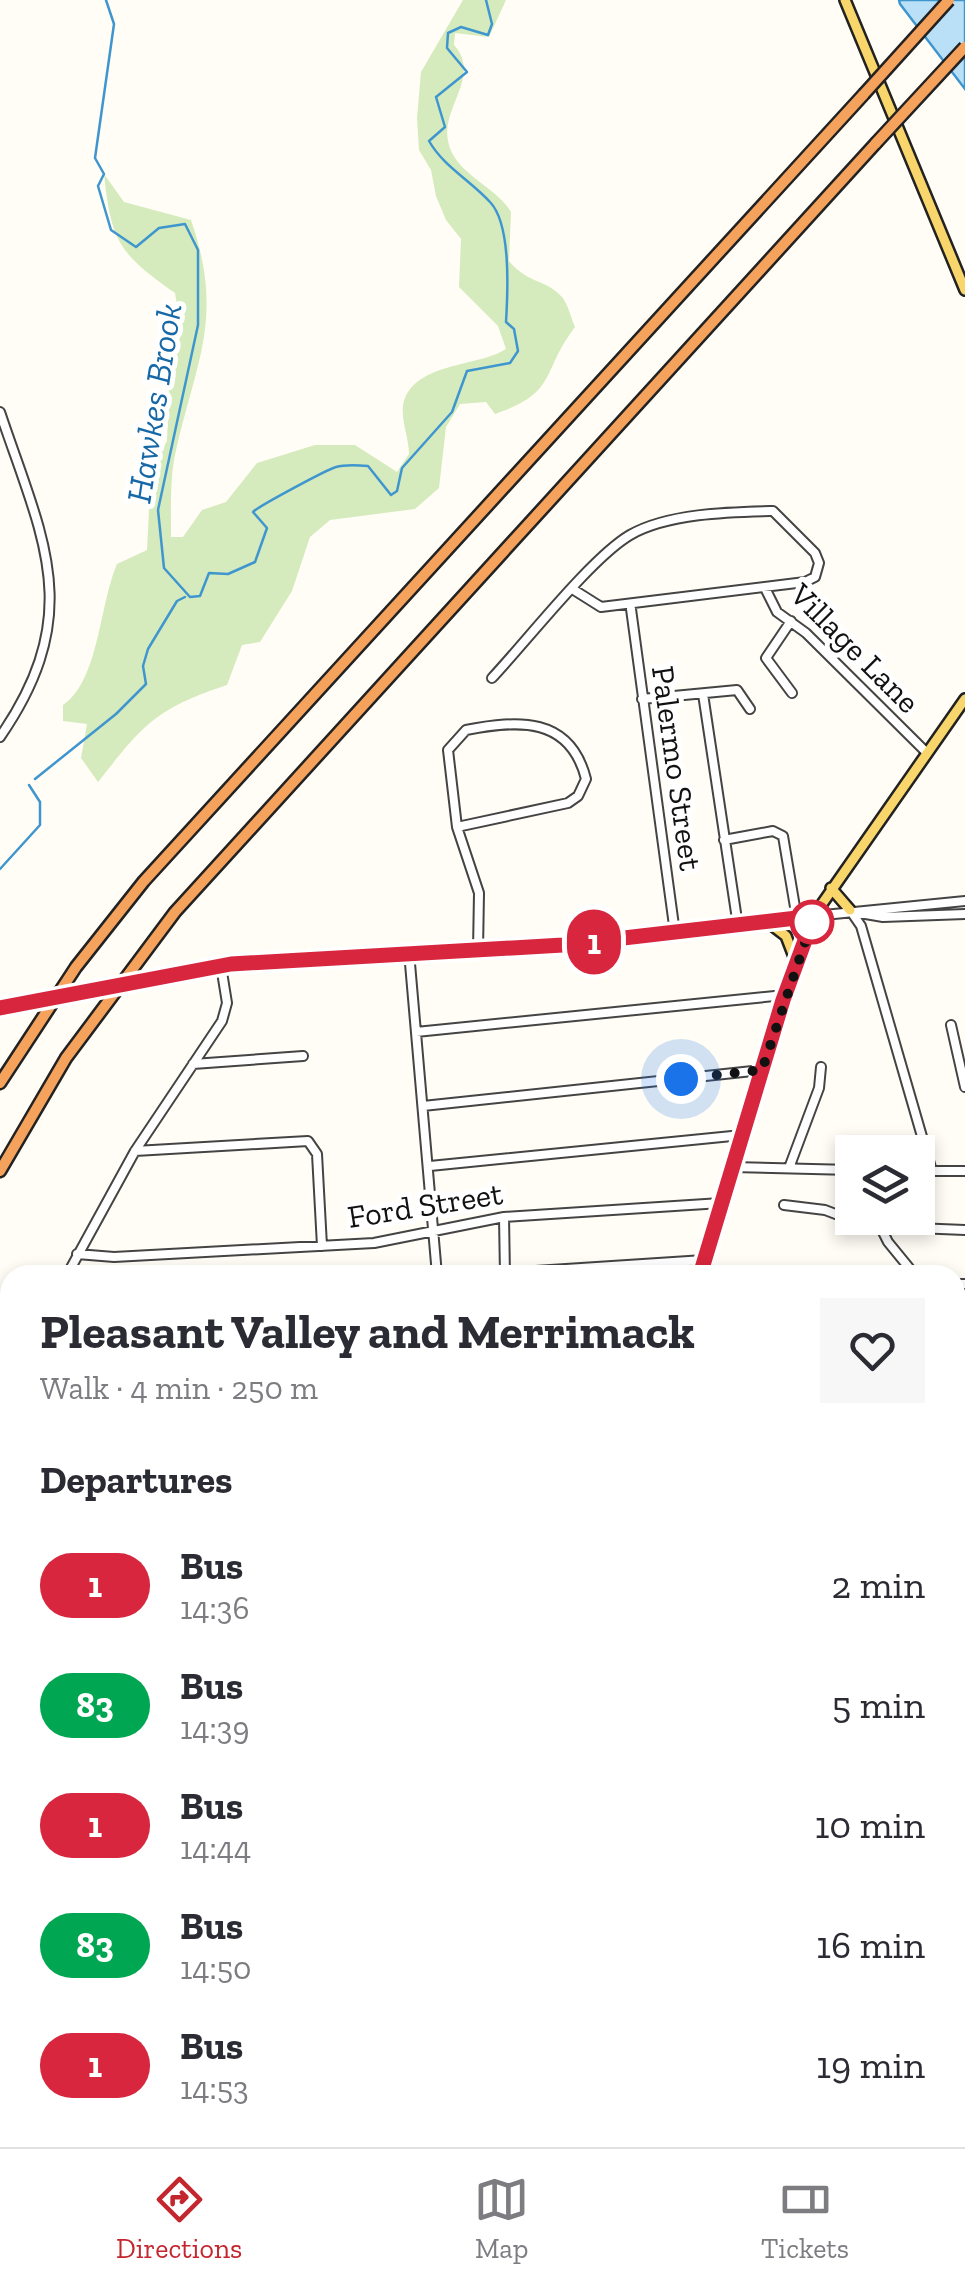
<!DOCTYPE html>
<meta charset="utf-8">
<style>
body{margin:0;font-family:"Zilla Slab",serif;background:#f7f7f7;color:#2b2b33;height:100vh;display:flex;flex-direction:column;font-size:38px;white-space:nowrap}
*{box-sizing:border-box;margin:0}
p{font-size:32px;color:#7c7c81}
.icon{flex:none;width:55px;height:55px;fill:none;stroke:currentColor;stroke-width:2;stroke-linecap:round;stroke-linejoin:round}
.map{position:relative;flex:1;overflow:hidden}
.side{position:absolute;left:0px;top:1265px;width:965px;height:882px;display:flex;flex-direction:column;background:#fff;border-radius:30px 30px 0 0;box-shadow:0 5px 15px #0003}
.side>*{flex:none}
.badge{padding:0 20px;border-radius:32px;font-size:35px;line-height:65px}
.tools{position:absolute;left:835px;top:1135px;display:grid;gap:20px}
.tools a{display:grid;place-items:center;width:100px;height:100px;border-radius:0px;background:#fff;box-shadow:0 5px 15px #0003;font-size:50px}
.you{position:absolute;width:50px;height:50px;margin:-25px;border:8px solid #fff;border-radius:50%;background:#1a73e8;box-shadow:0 0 0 15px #1a73e833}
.map>.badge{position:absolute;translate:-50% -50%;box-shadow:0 0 0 5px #fff}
h2{padding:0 40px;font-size:38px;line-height:90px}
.round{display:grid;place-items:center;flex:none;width:105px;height:105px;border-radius:0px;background:#f7f7f7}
.headline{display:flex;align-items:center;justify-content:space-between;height:170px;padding:0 40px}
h1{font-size:48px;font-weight:700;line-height:75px}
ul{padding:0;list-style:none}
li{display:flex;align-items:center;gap:30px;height:120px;padding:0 40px}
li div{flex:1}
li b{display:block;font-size:38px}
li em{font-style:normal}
li .badge{min-width:110px;font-weight:700;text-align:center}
.menu{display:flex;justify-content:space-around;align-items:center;height:140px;border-top:2px solid #e1e1e2;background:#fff;font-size:28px;color:#7c7c81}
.menu a{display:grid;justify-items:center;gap:5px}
.menu .active{color:#c4262e}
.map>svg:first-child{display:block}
.green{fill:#d5ebbd}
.water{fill:#b9e0f7;stroke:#3f96cf;stroke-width:2.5}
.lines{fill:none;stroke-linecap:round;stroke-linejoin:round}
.stream{stroke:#3f96cf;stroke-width:2.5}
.minor-casing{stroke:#444;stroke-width:12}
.major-casing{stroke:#222;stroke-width:14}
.highway-casing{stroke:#222;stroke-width:15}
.minor{stroke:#fff;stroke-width:8}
.major{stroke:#f9d66b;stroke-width:9}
.highway{stroke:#f5a25d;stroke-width:10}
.major-bridge-casing{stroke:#222;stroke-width:14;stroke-linecap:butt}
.highway-bridge-casing{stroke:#222;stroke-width:15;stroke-linecap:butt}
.major-bridge{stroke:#f9d66b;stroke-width:9}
.highway-bridge{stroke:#f5a25d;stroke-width:10}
.line-casing{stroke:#fff;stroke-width:22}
.line{stroke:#d7263d;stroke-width:15}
.walk{stroke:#111;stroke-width:10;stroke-dasharray:0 18}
.stop-dot{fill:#fff;stroke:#d7263d;stroke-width:5}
.labels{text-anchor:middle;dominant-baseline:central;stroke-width:10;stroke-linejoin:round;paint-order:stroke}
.street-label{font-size:32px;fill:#111;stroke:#fff}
.water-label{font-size:35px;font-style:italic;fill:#1768a6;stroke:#fff}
</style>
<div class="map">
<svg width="965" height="2147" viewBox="0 0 965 2147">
<rect width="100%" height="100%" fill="#fffdf5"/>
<!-- green -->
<path class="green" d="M463,0h43l-17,37 -34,-4 -1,12c28,31 -13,62 -6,96 6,33 48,45 63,71l-2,49c19,23 37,18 53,36 6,7 9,21 13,30 -35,46 -16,65 -80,87l-9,-12 -26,2 -14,23 -7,61 -24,21 -85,11 -20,17 -18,54 -32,51 -18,3 -15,40c-72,24 -83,39 -129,97l-17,-24 6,-34 -24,-3v-16c36,-24 36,-99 54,-141l30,-14 4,-80 16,-29 3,-83 12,-25 -7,-40c-56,-39 -64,-52 -71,-119l20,28 67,18c35,101 3,144 -17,240 -4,24 -3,52 -3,77h12l19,-27 24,-8 31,-39 58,-18h40l42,27 12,-18c0,-15 -8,-34 -6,-48 7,-44 77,-39 103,-57l-8,-23 -39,-39 2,-48 -15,-19 -10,-24 -5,-26 -12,-20 -2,-32 4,-46z"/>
<!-- water -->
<path class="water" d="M899,0h66v89l-65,-85z"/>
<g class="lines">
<!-- stream -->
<path class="stream" d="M106,0l8,24 -19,134 9,16 -6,12 13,44 25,17 23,-19 26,-4 13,26v75l-40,185 6,58 26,29 10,-1 9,-23 19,1 27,-12 12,-34 -14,-16c4,-5 75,-43 83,-45 10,-3 21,-2 32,-1l23,29 6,-4 5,-23 50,-56 15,-41 43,-8 8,-12 -4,-22 -8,-7c2,-33 5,-98 -16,-120 -20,-22 -46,-35 -61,-61l16,-14 -9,-30 31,-25 -20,-24 1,-15 13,-6 27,8 4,-11 -6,-24
M35,779l81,-65 30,-30 -3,-18 5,-17 29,-48 8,-4
M0,869l40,-44v-23l-11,-17
M0,1470l10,12"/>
<!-- minor casing -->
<g class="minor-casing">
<path id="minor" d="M0,412c43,128 86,200 0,325
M765,588l12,24 29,21 121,120
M631,609l44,324
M791,621l-25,37 26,35
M492,678c34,-36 99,-120 138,-143 38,-22 101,-23 143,-24l42,42 4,10 -4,14 -10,5 -204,25 -27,-17
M703,694l35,232
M642,699l95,-9 13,19
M457,827l-9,-77 18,-20c52,-10 104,-14 120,49l-8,17 -10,7 -111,24 22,66 -1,57
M724,840l49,-9 10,5 14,83
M850,910l11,16 71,245
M854,912l29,5 82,-3
M814,916l151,-15
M409,952l28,323
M951,1025l14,62
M416,1032l369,-37
M193,1064l110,-8
M423,1106l339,-36
M135,1151l173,-10 9,13 5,92
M430,1166l312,-31
M732,1167l120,3
M789,1168l30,-80 2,-21
M918,1171h47
M784,1205l41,5 42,16 98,4
M504,1217l1,58
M876,1218l12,24 27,33
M77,1254l37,3 260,-14 130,-26 217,-14
M505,1273l199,-13
M67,1275l68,-124 87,-130 5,-18 -6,-37
M955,1284h10
M955,1342l10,18
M955,1390l10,-1
M955,1451l10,-1
M955,1645l10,12
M955,1723l10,-20
M955,1746l10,6
M0,1752l10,8
M0,1835l10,7
M955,1884l10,5
M955,1956l10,6
M0,1973l10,-2
M277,2138l13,9
M397,2138l12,9
M817,2138l13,9
M931,2138l15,9
M159,2142l7,5
M74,2147l4,-9"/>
</g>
<!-- major casing -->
<g class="major-casing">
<path id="major" d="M845,0l120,290
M831,888l19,22
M769,923l17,13 10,26
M152,979l79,-15 332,-19 251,-29
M0,1008l27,-5
M700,1275l85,-280 30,-81 150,-215
M464,2147l5,-9"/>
</g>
<!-- highway casing -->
<g class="highway-casing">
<path id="highway" d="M0,1083l76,-116 68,-86 720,-787
M0,1171l66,-113 109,-146 701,-769
M0,1502l10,14
M0,1535l10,21
M0,1648l10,-14
M0,1674l10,-10"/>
</g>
<!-- minor -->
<use href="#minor" class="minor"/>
<!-- major -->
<use href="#major" class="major"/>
<!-- highway -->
<use href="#highway" class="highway"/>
<!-- major-bridge casing -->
<g class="major-bridge-casing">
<path id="major-bridge" d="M27,1003l125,-24"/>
</g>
<!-- highway-bridge casing -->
<g class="highway-bridge-casing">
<path id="highway-bridge" d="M864,94l85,-94
M876,143l89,-96"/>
</g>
<!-- major-bridge -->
<use href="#major-bridge" class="major-bridge"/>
<!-- highway-bridge -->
<use href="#highway-bridge" class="highway-bridge"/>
</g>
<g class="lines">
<!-- line casing -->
<g class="line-casing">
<path id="line" d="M0,1008l231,-44 332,-19 251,-29 -31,84 -83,275"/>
</g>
<!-- line -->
<use href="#line" class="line"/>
<!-- walk -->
<path class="walk" d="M681,1079l81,-9 52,-154 -2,6"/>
</g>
<!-- markers -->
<circle class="stop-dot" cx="812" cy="922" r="20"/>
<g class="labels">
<!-- street labels -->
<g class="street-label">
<text transform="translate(855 648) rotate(45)">Village Lane</text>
<text transform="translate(677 768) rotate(82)">Palermo Street</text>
<text transform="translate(425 1205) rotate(-9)">Ford Street</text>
</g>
<!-- water labels -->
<g class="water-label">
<text transform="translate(154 403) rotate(-81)">Hawkes Brook</text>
</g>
</g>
</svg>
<div class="tools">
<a><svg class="icon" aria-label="layers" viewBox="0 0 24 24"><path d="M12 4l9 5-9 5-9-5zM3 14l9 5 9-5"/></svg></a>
</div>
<div class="you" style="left:681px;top:1079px"></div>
<b class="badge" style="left:594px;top:942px;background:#d7263d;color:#fff">1</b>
<section class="side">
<div class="headline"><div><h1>Pleasant Valley and Merrimack</h1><p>Walk · 4 min · 250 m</p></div><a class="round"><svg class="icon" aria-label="heart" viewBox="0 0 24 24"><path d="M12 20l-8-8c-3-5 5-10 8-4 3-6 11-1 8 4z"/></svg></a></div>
<h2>Departures</h2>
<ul>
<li><span class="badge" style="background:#d7263d;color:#fff">1</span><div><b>Bus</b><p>14:36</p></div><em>2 min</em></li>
<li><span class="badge" style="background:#00a651;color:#fff">83</span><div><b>Bus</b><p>14:39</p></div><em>5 min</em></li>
<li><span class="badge" style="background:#d7263d;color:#fff">1</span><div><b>Bus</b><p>14:44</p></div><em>10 min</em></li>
<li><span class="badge" style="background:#00a651;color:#fff">83</span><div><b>Bus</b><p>14:50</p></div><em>16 min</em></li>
<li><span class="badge" style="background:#d7263d;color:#fff">1</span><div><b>Bus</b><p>14:53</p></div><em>19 min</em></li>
</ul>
</section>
</div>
<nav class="menu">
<a class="active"><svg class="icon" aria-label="directions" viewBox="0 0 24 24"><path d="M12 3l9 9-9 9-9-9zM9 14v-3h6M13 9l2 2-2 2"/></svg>Directions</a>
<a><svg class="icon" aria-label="map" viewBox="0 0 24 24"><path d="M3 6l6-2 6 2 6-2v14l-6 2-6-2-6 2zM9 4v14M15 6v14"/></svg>Map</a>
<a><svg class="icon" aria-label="tickets" viewBox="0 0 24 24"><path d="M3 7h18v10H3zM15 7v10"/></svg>Tickets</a>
</nav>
